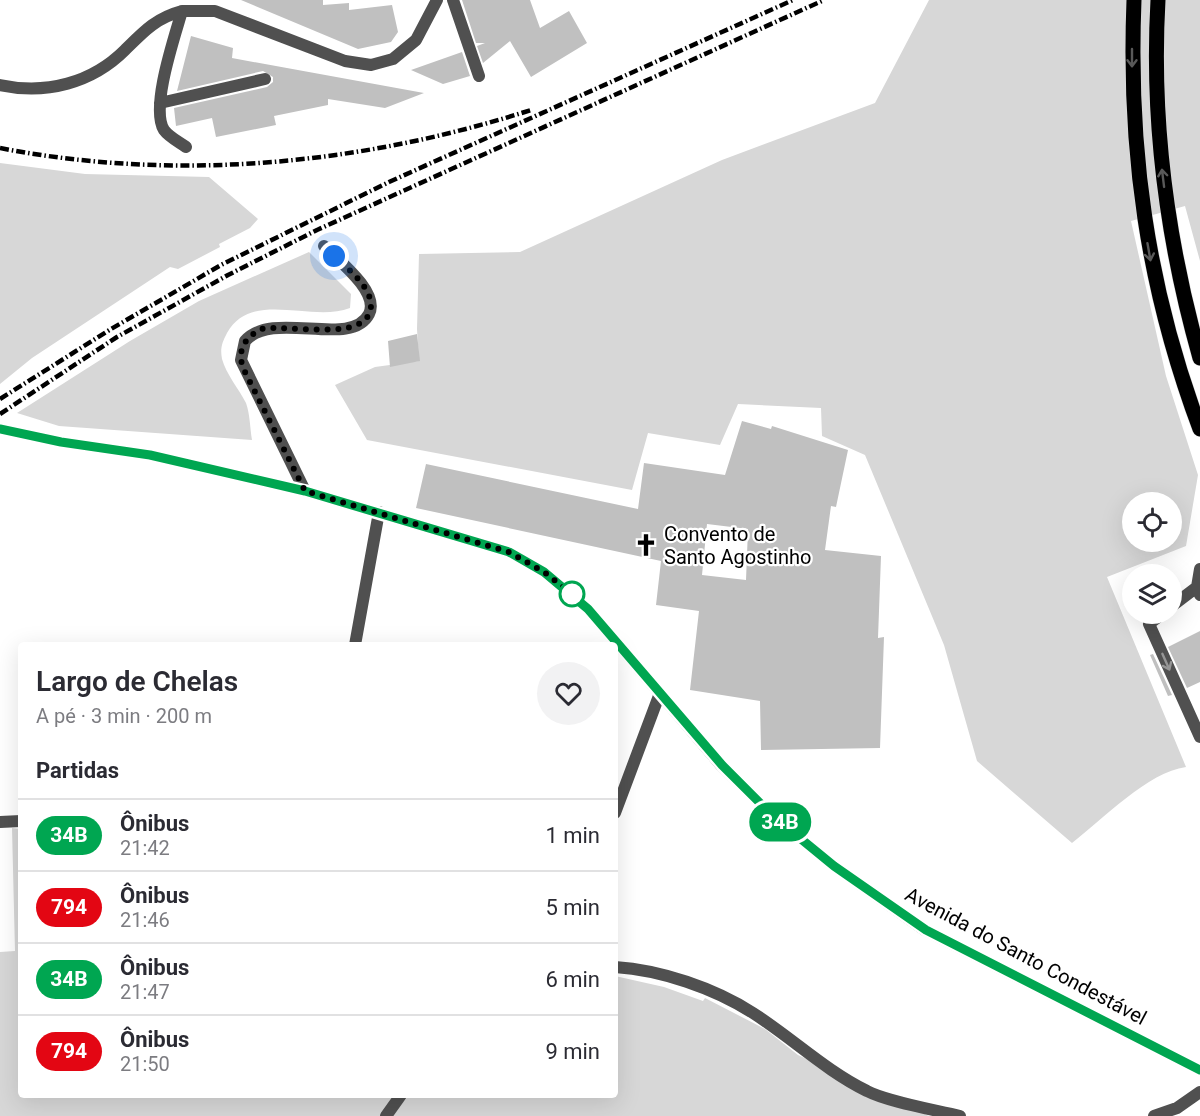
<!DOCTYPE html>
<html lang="pt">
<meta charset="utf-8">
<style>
body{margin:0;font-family:Roboto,sans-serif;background:#f2f2f3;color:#2b2b33;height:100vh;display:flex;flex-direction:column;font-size:22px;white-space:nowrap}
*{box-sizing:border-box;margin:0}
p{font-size:20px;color:#7c7c81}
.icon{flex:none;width:33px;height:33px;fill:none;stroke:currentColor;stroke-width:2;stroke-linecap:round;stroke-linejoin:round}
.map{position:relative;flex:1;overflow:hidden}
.drawer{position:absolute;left:18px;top:642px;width:600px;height:456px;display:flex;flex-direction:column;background:#fff;border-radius:6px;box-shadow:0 6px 24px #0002}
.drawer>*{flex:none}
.badge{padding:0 12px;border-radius:20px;font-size:21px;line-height:39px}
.tools{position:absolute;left:1122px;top:492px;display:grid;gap:12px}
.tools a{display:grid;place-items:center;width:60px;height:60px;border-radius:50%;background:#fff;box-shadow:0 6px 24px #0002;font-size:30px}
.you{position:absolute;width:30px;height:30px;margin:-15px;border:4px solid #fff;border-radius:50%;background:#1a73e8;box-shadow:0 0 0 9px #1a73e833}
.map>.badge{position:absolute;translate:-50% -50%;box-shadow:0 0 0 3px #fff}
h2{padding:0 18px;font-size:22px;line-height:54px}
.round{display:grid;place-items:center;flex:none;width:63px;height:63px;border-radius:32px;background:#f2f2f3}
.summary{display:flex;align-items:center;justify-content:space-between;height:102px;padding:0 18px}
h1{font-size:28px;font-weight:600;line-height:45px}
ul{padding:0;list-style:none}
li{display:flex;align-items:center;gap:18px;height:72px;padding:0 18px;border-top:2px solid #e1e1e2}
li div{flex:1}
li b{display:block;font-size:22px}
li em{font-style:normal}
li .badge{min-width:66px;font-weight:700;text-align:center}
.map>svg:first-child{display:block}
.green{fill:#d7d7d7;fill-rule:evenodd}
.building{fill:#c0c0c0;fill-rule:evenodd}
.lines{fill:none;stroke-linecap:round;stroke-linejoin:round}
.primary-casing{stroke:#dbdbdb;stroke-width:16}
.lane{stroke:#505050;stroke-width:12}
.street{stroke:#505050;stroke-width:12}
.secondary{stroke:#1d1d1d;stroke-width:12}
.primary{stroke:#000;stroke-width:15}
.rail{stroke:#000;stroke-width:4.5;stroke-dasharray:9 3 1.5 3;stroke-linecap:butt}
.oneway{stroke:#595959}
.oneway2{stroke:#969696}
.line-casing{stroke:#fff;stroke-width:14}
.line{stroke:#00a651;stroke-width:9}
.walk{stroke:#000;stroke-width:6;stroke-dasharray:0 10.8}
.stop-dot{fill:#fff;stroke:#00a651;stroke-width:3}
.labels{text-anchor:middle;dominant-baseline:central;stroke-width:4.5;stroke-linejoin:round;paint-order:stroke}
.poi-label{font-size:20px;fill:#000;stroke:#fff;text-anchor:start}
.street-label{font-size:20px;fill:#000;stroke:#fff}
</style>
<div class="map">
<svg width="1200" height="1116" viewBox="0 0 1200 1116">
<rect width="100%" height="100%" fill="#fff"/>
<!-- green -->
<path class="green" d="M929,0h271v261l-15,-55 -54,15 35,155 32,99 -12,71 -79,31 79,190c-38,5 -83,52 -114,76l-95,-82 -33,-116 -79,-190 -43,-19 -1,-28 -83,-4 -18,41 -72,-12 -16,57 -265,-50 -32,-55 40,-18 44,-6 -2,-32 2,-75 101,-2 202,-92 153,-57zM1132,502h40v40h-40z
M0,163l85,11 124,3 49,42 -8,9 -31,16 1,3 -42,22 -8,-2 -138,91 -32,26z
M309,252l42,42 -1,14c-39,15 -98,-19 -123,25 -5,10 -7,15 -5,26 4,15 17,30 24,44 4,11 4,25 6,37l-193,-14 -42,-13 113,-72 69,-40z
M12,828l9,1v266h380l-15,21h-386v-164l15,-1z
M615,976l49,11 39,14 2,-3 60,31 33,26 131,61h-538l18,-21h206z"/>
<!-- building -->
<path class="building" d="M241,0h82v5l26,-2v7l43,-5 6,27 -7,10 -33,7z
M462,0h68l10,28 29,-17 18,32 -56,34 -21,-36 -27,22 -6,-17 8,-3h-9z
M191,36l42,12 -1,10 192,35 -39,15 -57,-9v6l-54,11 2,9 -60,12 -4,-19 -36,8 -2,-18 93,-21 6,-5v-5l-10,-6 -86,20z
M462,52l8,24 -27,8 -32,-14z
M417,334l3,27 -30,6 -2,-26z
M742,421l29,8 1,-3 76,24 -12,57 -5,-1 -6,44 56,6 -3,82 6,-1 -4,111 -119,2 -1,-49 -70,-11 9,-79 -43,-6 5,-44 -245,-53 10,-44 212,45 6,-46 81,12zM707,524l41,5 -2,51 -44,-5z
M1200,631v51l-13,6 -19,-41z
M1153,654l19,41 -4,1 -18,-41z"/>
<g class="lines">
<!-- primary casing -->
<g class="primary-casing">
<path id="primary" d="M1134,0c-6,151 13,287 66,429
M1158,0c-7,122 9,241 42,358"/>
</g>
<!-- lane -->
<path class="lane" d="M453,0l26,76
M1200,569l-3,18 3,8
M1172,606l25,-19
M1162,614l-13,10 51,113"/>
<!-- street -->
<path class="street" d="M0,85c46,10 92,-2 125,-35 19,-19 31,-32 57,-39
M160,103l105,-24
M186,147c-7,-5 -17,-10 -22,-17 -14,-22 11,-94 18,-119h33l130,50 26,4 22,-6 23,-19 21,-40
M305,491l-64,-131 4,-19c28,-32 106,8 124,-27 11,-22 -31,-54 -45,-68
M355,645l24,-133
M615,813l45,-120
M0,822l21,-1
M615,967c46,3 99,21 138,46 39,25 73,58 114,78 21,11 69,19 93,25
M386,1116l15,-21
M1154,1116l23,-8 23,-16"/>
<!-- secondary -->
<path class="secondary" d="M0,429l61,13 89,13 155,36 204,61 35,20 44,37 133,156 52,51 61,50 91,64 275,140"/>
<!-- primary -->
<use href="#primary" class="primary"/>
<!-- rail -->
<path class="rail" d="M0,148c176,34 360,17 531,-38
M0,399l111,-70 110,-64 168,-83 404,-182
M0,414l117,-77 111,-62 89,-45 507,-230"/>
</g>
<!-- one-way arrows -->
<defs><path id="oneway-shaft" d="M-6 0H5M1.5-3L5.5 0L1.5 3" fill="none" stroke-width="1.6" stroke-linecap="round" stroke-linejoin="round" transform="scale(1.5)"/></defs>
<g class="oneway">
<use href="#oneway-shaft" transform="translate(1132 58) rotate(90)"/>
<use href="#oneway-shaft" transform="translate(1163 178) rotate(-97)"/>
<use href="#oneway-shaft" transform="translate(1149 252) rotate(80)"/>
</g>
<use class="oneway2" href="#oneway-shaft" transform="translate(1166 662) rotate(66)"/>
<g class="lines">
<!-- line casing -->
<g class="line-casing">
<path id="line" d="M0,429l61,13 89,13 155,36 204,61 35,20 44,37 134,156 51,51 61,50 92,64 274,140"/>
</g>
<!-- line -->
<use href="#line" class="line"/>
<!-- walk -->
<path class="walk" d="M334,256c14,13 47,38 34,60 -15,24 -81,8 -107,13 -16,9 -24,20 -18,39l62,123 204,61 35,20 28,22"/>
</g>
<!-- icons -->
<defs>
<g id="church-bare" transform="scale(1.8)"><path d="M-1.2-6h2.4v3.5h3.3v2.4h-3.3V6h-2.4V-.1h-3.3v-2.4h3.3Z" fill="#000" stroke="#fff" stroke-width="2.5" paint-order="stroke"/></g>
</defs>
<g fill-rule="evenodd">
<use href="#church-bare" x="646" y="545"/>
</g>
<!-- markers -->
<circle class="stop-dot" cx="572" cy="594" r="12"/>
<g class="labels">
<!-- poi labels -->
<g class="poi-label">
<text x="664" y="534">Convento de<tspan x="664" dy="23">Santo Agostinho</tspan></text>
</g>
<!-- street labels -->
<g class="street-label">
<text transform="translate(1026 956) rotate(28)">Avenida do Santo Condestável</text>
</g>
</g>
</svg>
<div class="tools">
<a><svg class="icon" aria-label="locate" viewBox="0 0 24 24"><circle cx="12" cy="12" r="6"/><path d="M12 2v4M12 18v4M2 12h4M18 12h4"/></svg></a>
<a><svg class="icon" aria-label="layers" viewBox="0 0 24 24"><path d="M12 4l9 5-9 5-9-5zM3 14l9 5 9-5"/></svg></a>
</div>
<div class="you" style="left:334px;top:256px"></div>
<b class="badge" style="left:780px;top:822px;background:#00a651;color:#fff">34B</b>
<section class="drawer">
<div class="summary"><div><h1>Largo de Chelas</h1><p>A pé · 3 min · 200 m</p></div><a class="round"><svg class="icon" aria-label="heart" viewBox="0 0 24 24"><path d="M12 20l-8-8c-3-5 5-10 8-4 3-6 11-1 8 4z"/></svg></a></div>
<h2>Partidas</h2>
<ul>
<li><span class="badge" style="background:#00a651;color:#fff">34B</span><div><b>Ônibus</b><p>21:42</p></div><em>1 min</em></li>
<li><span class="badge" style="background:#e30613;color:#fff">794</span><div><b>Ônibus</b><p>21:46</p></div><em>5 min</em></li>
<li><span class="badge" style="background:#00a651;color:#fff">34B</span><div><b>Ônibus</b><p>21:47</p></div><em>6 min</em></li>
<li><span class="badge" style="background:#e30613;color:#fff">794</span><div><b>Ônibus</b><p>21:50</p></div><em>9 min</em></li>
</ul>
</section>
</div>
